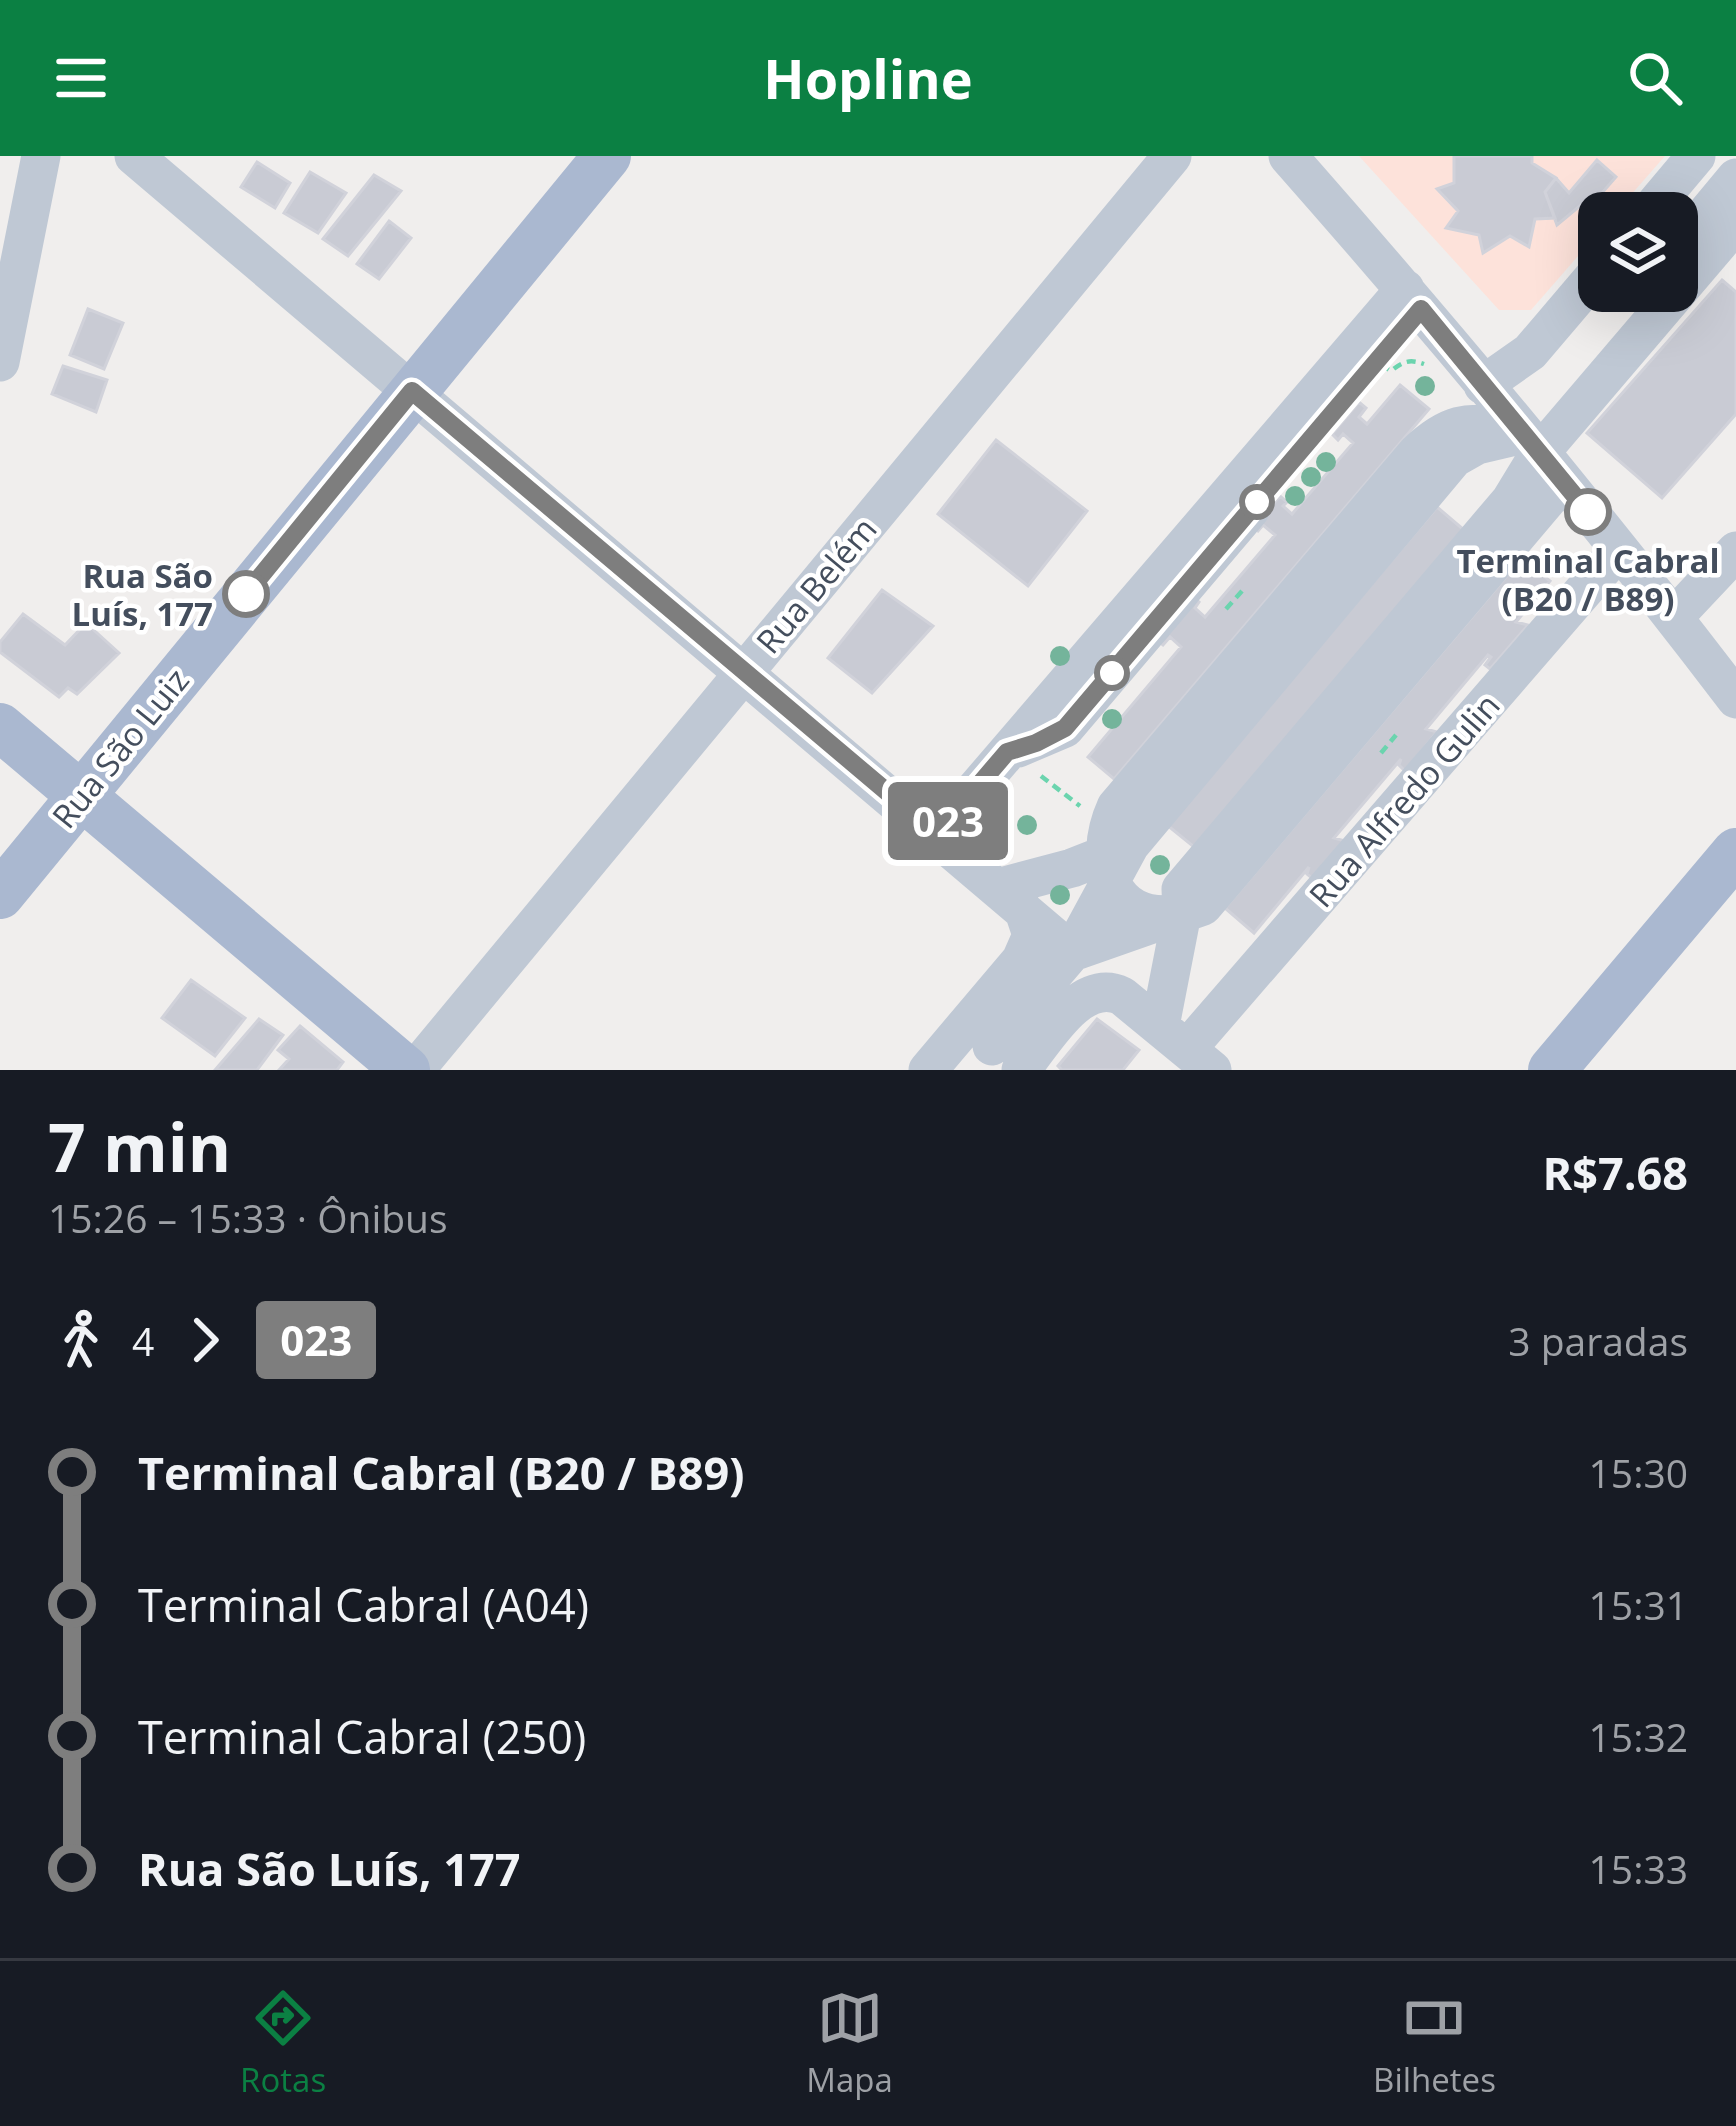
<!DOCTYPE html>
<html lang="pt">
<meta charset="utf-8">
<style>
body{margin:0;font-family:"Open Sans",sans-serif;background:#20242c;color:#f1f3f6;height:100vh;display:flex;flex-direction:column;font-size:45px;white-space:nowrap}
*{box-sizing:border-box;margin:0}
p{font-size:39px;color:#9ea1a6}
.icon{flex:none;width:66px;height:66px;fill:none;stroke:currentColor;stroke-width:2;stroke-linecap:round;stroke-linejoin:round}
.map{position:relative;height:914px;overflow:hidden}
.sheet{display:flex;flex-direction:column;background:#171b24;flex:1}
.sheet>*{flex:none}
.badge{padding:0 24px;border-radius:9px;font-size:42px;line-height:78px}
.tools{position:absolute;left:1578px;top:36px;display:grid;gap:24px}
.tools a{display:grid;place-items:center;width:120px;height:120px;border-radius:24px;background:#171b24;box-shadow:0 12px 48px #0002;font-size:60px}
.map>.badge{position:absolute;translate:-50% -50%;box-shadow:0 0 0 6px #fff}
.legs{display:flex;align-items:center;gap:18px;height:132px;padding:0 48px;font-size:39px}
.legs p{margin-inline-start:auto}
.headline{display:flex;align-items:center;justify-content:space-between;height:204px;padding:0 48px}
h1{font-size:66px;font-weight:700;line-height:90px}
ul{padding:0 48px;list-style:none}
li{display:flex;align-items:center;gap:42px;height:132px;font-size:45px}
li i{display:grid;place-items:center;width:18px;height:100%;margin:0 15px;background:currentColor}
li i::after{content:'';width:30px;height:30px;margin:-15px;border:9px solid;border-radius:50%;background:#171b24}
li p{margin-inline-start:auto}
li:first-child i{background:linear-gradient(#0000 50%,currentColor 0)}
li:last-child i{background:linear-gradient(currentColor 50%,#0000 0)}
header{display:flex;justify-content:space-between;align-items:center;height:156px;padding:0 48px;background:#0b8043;color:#fff;font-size:54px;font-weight:700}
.menu{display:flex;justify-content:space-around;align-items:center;height:168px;border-top:3px solid #363941;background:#171b24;font-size:33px;color:#9ea1a6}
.menu a{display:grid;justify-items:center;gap:6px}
.menu .active{color:#0b8043}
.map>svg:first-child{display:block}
.medical{fill:#fde2da}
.building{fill:#c9cbd4;stroke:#d1d2da;stroke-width:3}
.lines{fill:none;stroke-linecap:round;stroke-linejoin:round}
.path{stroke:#6bd4ae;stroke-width:4.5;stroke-dasharray:9 6;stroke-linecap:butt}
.minor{stroke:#bfc8d4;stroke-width:39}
.major{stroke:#aab8d0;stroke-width:48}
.tree{fill:#74b49b}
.line-1-casing{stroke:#fff;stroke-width:27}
.line-1{stroke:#7e7e7e;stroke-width:18}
.stop-1-dot{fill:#fff;stroke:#7e7e7e;stroke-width:6}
.labels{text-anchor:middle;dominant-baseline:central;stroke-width:9;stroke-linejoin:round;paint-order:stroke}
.stop-label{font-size:33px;font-weight:bold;fill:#444e5d;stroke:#fff}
.street-label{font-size:33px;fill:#444e5d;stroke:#fff}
</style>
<header><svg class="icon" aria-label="menu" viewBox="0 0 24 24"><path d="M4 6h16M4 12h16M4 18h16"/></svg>Hopline<svg class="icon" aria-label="search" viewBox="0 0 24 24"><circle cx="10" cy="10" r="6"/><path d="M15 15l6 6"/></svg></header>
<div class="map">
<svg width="1736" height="914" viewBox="0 0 1736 914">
<rect width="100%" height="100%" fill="#f0eeed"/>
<!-- medical -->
<path class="medical" d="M1359,0h306l-50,57h-16v19l-68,78h-32z"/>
<!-- building -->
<path class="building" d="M1454,0h78v7l24,15 -11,14 10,26 -20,1 -6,28 -19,-11 -27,17 -4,-18 -33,-7 12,-17 -21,-22 17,-6z
M1597,4l19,17 -29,33 -6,-5 -24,20 -12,-33 11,-14 13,15z
M257,6l33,21 -15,25 -34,-21z
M310,16l36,21 -28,40 -34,-20z
M374,19l27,16 -53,65 -25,-17z
M389,65l22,17 -32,41 -22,-15z
M1722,124l14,12v122l-74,84 -75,-65z
M88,153l35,14 -19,46 -34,-14z
M63,210l44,14 -11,32 -44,-18z
M1400,229l29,24 -315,370 -26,-22 93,-110 -11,-10 -7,8 -6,-5 36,-43 6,5 -4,6 10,9 70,-82 -12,-10 -5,6 -5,-4 27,-31 7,6 -4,4 9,8 61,-71 -10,-9 -5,6 -6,-6 27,-32 7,6 -7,9 8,7z
M996,284l91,71 -59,75 -90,-72z
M1437,351l27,23 -270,317 -27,-22z
M1522,402l28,23 -34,41 12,3 -38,44 -5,-4 6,-8 -3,-2 -62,74 11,3 -32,39 -6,-6 2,-6 -67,79 11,3 -32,38 -6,-5 2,-7 -55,66 -29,-25z
M882,434l51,36 -61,67 -44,-35z
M23,458l42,31 21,-22 33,30 -42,41 -9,-6 -9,9 -59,-45v-10z
M191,824l54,38 -30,38 -53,-38z
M259,863l24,16 -26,35h-42z
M1097,863l42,31 -16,20h-61l-4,-4z
M300,870l43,36 -6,8h-58l10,-11 -11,-9z"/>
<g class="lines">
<!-- path -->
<path class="path" d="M1381,209l10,6c12,-10 19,-12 33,-7
M1226,453l17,-19
M1381,597l15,-18
M1041,620l39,30"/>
<!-- minor -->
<path class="minor" d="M134,0l938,796
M1288,0c155,176 306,356 448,543
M1648,57l48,-57
M1677,93l59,-71
M0,206l41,-206
M1483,229l47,-33 69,-81
M1674,461l62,-66
M1018,592l47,-20 185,-218
M937,678l468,-545
M997,732l75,-20 51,-20
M1182,757c-71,13 -91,-51 -66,-106l301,-354c29,-28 52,-35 90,-24
M1072,796l131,-46 360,-425
M1160,870l22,-113 -1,-24 330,-389 28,-46 197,-231
M992,890l80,-94 58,-107 324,-387 23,-13 47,-11
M1187,893l432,-499
M415,914l757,-914
M928,914l93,-110 11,-25 -8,-24
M1021,914c23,-28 59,-94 101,-74l90,74"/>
<!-- major -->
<path class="major" d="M0,571l406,343
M0,739l607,-739
M1552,914l184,-218"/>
</g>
<!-- trees -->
<g class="tree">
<circle cx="1425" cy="230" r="10"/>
<circle cx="1326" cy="306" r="10"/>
<circle cx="1311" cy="321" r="10"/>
<circle cx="1295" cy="340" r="10"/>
<circle cx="1060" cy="500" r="10"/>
<circle cx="1112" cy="563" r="10"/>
<circle cx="1027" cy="669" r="10"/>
<circle cx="1160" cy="709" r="10"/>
<circle cx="1060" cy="739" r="10"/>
</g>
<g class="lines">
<!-- line-1 casing -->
<g class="line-1-casing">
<path id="line-1" d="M246,438l166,-203 525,443 70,-82 29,-9 29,-15 356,-419 167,203"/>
</g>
<!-- line-1 -->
<use href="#line-1" class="line-1"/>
</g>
<!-- markers -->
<g class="stop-1-dot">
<circle cx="1257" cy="346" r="15"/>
<circle cx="1588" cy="356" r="21"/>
<circle cx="246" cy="438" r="21"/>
<circle cx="1112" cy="517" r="15"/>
</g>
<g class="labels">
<!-- stop labels -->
<g class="stop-label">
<text x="1588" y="404">Terminal Cabral<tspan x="1588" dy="38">(B20 / B89)</tspan></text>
<text x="213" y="419" text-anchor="end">Rua São<tspan x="213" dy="38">Luís, 177</tspan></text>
</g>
<!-- street labels -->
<g class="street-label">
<text transform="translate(816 429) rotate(-50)">Rua Belém</text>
<text transform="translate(120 592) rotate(-51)">Rua São Luiz</text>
<text transform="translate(1404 644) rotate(-49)">Rua Alfredo Gulin</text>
</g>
</g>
</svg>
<div class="tools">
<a><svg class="icon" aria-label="layers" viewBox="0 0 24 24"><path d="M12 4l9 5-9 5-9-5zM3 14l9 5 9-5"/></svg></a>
</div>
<b class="badge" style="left:948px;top:665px;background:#7e7e7e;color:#fff">023</b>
</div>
<section class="sheet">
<div class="headline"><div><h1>7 min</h1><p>15:26 – 15:33 · Ônibus</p></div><b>R$7.68</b></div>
<div class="legs"><svg class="icon" aria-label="walk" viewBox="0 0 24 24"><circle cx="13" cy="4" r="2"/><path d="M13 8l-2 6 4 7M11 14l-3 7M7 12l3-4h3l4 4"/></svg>4<svg class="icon" aria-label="forward" viewBox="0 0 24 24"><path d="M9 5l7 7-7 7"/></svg><b class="badge" style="background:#7e7e7e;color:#fff">023</b><p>3 paradas</p></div>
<ul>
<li><i style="color:#7e7e7e"></i><b>Terminal Cabral (B20 / B89)</b><p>15:30</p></li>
<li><i style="color:#7e7e7e"></i><span>Terminal Cabral (A04)</span><p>15:31</p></li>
<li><i style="color:#7e7e7e"></i><span>Terminal Cabral (250)</span><p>15:32</p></li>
<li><i style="color:#7e7e7e"></i><b>Rua São Luís, 177</b><p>15:33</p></li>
</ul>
</section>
<nav class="menu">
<a class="active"><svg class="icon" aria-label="directions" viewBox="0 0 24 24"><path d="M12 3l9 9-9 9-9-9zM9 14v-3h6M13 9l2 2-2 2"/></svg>Rotas</a>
<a><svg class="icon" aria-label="map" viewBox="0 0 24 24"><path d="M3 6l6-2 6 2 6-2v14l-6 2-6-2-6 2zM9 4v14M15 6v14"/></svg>Mapa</a>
<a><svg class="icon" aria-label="tickets" viewBox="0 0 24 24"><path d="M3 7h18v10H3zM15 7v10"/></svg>Bilhetes</a>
</nav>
